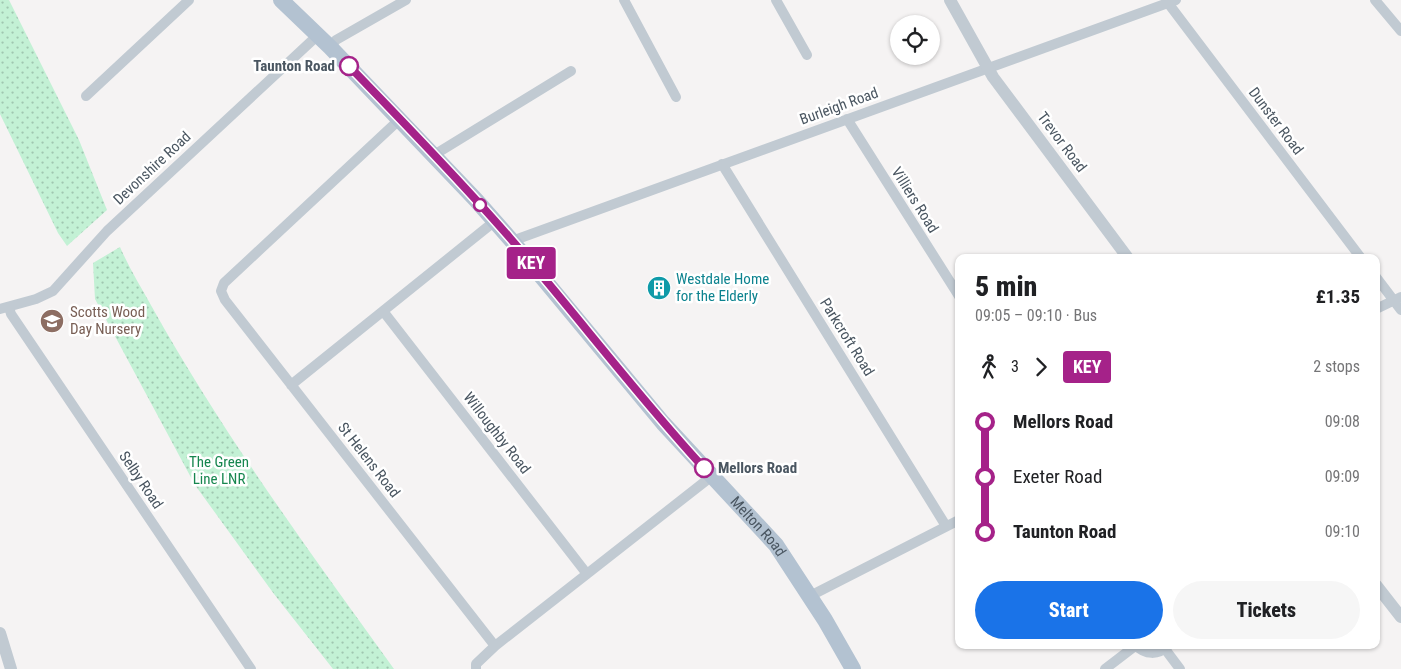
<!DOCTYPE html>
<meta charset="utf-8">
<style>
body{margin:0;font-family:"Roboto Condensed",sans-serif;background:#f6f6f6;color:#202124;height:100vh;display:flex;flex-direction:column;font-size:19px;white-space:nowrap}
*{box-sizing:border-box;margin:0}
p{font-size:16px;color:#757577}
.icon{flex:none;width:28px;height:28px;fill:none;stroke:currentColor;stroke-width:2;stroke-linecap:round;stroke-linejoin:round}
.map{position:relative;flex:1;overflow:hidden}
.drawer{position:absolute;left:955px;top:254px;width:425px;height:395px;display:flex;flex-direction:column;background:#fff;border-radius:10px;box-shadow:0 1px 4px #0004}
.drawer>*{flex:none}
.badge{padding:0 10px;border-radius:4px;font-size:18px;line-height:32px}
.tools{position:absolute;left:890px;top:15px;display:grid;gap:10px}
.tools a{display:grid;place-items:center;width:50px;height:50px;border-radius:50%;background:#fff;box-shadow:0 1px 4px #0004;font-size:25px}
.map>.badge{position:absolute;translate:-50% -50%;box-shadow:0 0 0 2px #fff}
.legs{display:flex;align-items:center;gap:8px;height:55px;padding:0 20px;font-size:16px}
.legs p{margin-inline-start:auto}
.head{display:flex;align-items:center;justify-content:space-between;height:85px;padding:0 20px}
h1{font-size:28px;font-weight:800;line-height:38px}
.primary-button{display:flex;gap:10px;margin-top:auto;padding:10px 20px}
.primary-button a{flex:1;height:58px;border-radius:30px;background:#1a73e8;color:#fff;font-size:20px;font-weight:800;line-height:58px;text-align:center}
.primary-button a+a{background:#f6f6f6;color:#202124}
ul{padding:0 20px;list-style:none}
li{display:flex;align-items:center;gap:18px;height:55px;font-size:19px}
li i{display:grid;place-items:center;width:8px;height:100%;margin:0 6px;background:currentColor}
li i::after{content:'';width:12px;height:12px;margin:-6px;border:4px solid;border-radius:50%;background:#fff}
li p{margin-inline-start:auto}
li:first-child i{background:linear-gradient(#0000 50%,currentColor 0)}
li:last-child i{background:linear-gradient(currentColor 50%,#0000 0)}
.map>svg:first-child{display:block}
.grass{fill:url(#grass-dots)}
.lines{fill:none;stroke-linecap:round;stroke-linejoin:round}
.minor{stroke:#c1cad2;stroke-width:10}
.tertiary{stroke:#c1cad2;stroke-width:12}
.primary{stroke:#b3c2d1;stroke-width:16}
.line-1-casing{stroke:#fff;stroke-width:11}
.line-1{stroke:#a52289;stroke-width:8}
.stop-1-dot{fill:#fff;stroke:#a52289;stroke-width:2.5}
.labels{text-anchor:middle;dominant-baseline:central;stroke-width:5;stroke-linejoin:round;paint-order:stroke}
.stop-label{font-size:15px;font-weight:bold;fill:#4a5661;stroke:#fff;text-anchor:end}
.street-label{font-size:15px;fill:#4a5661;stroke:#fff}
.culture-label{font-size:15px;fill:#0d838f;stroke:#fff;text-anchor:start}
.education-label{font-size:15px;fill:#785e54;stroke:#fff;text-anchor:start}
.park-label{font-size:15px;fill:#17864f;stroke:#fff}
</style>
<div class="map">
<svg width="1401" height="669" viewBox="0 0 1401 669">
<defs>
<pattern id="grass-dots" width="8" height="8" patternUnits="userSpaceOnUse" patternTransform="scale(1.25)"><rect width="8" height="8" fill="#c3f1d5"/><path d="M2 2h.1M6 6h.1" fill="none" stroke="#a0c6b0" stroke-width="1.8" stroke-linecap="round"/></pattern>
</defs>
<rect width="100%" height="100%" fill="#f5f3f3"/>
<!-- grass -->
<path class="grass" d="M0,0h9l70,140 28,70 -40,36 -9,-13 -58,-119z
M120,247c9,21 21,40 32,60 71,127 157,244 242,362h-61l-59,-75 -79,-109 -100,-186 -2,-36z"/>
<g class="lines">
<!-- minor -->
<path class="minor" d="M624,0l52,97
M776,0l31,55
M1375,0l26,31
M1168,3l193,255
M330,47l6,-7 70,-40
M86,96l103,-96
M400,119l-176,164 -3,8 4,9 270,346
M847,119l112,177
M434,155l137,-84
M722,164l224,362
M512,241l664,-241
M1376,277l25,33
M9,307l2,7 240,355
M0,309l36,-10 17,-8 54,-60 211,-196
M1376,309l25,-12
M383,311l204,263
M291,385l204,-164
M810,596l149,-76
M1135,645c10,10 23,11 34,0
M1165,649l15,20
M476,669v-5l19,-18 217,-170
M1105,669l30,-23"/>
<!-- tertiary -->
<path class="tertiary" d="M950,0l43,77 135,181
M1376,585l25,32
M0,633l11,36"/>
<!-- primary -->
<path class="primary" id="s1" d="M281,0l49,47 146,153 36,41 151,182 113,122 49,75 28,49"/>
</g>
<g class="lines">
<!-- line-1 casing -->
<g class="line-1-casing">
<path id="line-1" d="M349,66c55,57 110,113 161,172 66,76 126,156 194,230"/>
</g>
<!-- line-1 -->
<use href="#line-1" class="line-1"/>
</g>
<!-- icons -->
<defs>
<g id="building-disc" transform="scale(1.25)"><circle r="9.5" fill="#0f9aa8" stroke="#fff"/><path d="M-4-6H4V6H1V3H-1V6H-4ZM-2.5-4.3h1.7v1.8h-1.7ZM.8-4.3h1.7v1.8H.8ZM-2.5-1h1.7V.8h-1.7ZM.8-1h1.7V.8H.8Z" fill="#fff"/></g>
<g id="school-disc" transform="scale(1.25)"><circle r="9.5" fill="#8d6e63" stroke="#fff"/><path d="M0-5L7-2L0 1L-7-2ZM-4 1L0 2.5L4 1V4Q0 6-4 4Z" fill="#fff"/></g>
</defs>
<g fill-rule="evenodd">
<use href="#building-disc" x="659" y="288"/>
<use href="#school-disc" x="52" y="321"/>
</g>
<!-- markers -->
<g class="stop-1-dot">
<circle cx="349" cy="66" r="9"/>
<circle cx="480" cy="205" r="6"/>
<circle cx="704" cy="468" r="9"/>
</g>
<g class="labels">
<!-- stop labels -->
<g class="stop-label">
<text x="335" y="66">Taunton Road</text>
<text x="718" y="468" text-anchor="start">Mellors Road</text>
</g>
<!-- street labels -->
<g class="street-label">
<text transform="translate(839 106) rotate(-20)">Burleigh Road</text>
<text transform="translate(1276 121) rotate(53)">Dunster Road</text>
<text transform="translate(1062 142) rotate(53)">Trevor Road</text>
<text transform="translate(152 168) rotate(-43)">Devonshire Road</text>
<text transform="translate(915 200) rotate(58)">Villiers Road</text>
<text transform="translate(847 337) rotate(58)">Parkcroft Road</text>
<text transform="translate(497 433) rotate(52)">Willoughby Road</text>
<text transform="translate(369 460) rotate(52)">St Helens Road</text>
<text transform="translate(141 480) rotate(56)">Selby Road</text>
<text stroke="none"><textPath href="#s1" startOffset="711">Melton Road</textPath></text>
</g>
<!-- culture labels -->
<g class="culture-label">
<text x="676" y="279">Westdale Home<tspan x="676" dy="17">for the Elderly</tspan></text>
</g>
<!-- education labels -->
<g class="education-label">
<text x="70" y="312">Scotts Wood<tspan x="70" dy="17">Day Nursery</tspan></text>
</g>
<!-- park labels -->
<g class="park-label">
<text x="219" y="462">The Green<tspan x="219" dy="17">Line LNR</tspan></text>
</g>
</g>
</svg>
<div class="tools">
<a><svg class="icon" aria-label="locate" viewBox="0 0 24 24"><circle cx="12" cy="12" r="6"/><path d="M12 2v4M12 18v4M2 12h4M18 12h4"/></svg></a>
</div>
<b class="badge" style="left:531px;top:263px;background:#a52289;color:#fff">KEY</b>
<section class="drawer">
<div class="head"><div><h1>5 min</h1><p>09:05 – 09:10 · Bus</p></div><b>£1.35</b></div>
<div class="legs"><svg class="icon" aria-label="walk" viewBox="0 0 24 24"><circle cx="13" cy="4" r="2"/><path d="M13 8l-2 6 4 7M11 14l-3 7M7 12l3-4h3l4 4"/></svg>3<svg class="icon" aria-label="forward" viewBox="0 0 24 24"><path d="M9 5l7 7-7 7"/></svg><b class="badge" style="background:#a52289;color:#fff">KEY</b><p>2 stops</p></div>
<ul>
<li><i style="color:#a52289"></i><b>Mellors Road</b><p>09:08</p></li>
<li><i style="color:#a52289"></i><span>Exeter Road</span><p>09:09</p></li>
<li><i style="color:#a52289"></i><b>Taunton Road</b><p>09:10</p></li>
</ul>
<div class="primary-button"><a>Start</a><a>Tickets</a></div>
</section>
</div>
